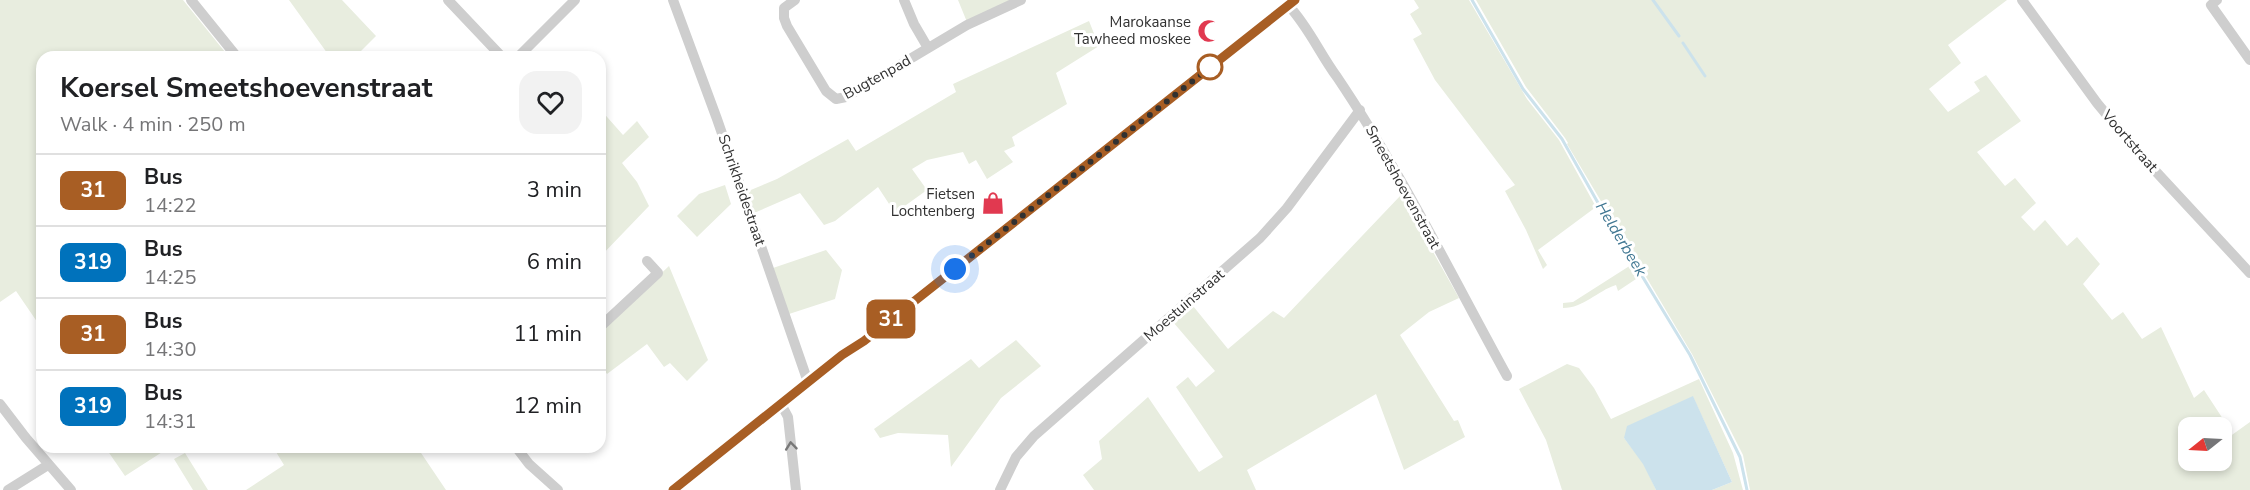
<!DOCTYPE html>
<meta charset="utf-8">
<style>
body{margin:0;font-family:"Nunito Sans",sans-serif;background:#f2f2f2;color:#202124;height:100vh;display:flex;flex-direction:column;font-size:22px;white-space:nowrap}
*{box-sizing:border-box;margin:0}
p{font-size:20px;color:#757577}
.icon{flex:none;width:33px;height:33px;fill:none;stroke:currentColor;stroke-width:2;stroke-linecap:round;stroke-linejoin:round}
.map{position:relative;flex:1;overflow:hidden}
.drawer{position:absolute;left:36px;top:51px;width:570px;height:402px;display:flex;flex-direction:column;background:#fff;border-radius:18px;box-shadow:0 3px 9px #0003}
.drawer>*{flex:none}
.badge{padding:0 12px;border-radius:9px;font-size:21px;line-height:39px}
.needle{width:39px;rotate:252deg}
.tools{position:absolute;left:2178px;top:417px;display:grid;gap:12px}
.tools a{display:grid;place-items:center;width:54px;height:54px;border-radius:12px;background:#fff;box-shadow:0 3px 9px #0003;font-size:30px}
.you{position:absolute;width:30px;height:30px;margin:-15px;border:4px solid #fff;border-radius:50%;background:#1a73e8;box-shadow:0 0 0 9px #1a73e833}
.map>.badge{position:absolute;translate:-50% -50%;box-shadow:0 0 0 3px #fff}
.round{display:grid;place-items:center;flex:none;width:63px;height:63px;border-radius:18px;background:#f2f2f2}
.summary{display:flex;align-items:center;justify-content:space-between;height:102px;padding:0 24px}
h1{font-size:28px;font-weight:700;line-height:45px}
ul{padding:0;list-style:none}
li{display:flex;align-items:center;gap:18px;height:72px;padding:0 24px;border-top:2px solid #e0e0e0}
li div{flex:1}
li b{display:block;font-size:22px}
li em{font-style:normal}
li .badge{min-width:66px;font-weight:700;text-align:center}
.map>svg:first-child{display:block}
.green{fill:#e8eddf}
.water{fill:#cce2ec}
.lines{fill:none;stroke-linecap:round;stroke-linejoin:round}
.stream{stroke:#cce2ec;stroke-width:3}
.minor{stroke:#cecece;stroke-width:10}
.oneway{stroke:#787878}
.line-casing{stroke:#fff;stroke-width:14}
.line{stroke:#a85e24;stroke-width:9}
.walk{stroke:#313131;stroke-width:6;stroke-dasharray:0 10.8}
.stop-dot{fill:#fff;stroke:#a85e24;stroke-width:3}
.labels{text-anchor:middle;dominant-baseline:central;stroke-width:6;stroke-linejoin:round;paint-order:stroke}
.poi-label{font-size:15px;fill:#313131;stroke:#fff;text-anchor:end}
.street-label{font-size:15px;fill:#313131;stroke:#fff}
.water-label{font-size:16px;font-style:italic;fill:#407792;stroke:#fff}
</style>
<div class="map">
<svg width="2250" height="490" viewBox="0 0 2250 490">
<rect width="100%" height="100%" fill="#fff"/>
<!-- green -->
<path class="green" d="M0,0h183l46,57h-187v272l-26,-38 -16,11z
M289,0h53l34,36 -21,21h-25z
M958,0h56l-47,22z
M1414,0h55l58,99 32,41 37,67 -58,43 9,15 -4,4 -17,-39 -21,-39 10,-6 -80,-105 -22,-41 9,-5 -12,-20 9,-6z
M1476,0h531l-59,45 13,18 -32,26 19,23 32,-21 -6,-9 12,-7 35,46 -44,31 28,34 10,-8 21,25 -15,14 13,14 11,-11 22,26 10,-9 23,27 -17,20 29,36 11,-8 19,27 19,-12 33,71 10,-8 19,29 -12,8 -23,1v32h34v-18l28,-20v68h-500l-7,-35 -51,-101 -125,-210 1,-1 -3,-5 -39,-51z
M1089,21l10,25 -43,27 11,31 -55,33 3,9 -11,5 9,11 -26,17 -11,-19 -7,4 -6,-12 -36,8 -15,9 15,21 -32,23 -17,-26 -43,34 -11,4 -24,-32 -46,20 -8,-21 31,-13 71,-40 8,12 100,-59 -3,-8z
M600,109l23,26 14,-14 12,16 -27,26 15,19 12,24 -49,51z
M725,185l6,19 -34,33 -20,-21 22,-22z
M1401,195l58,103 -30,14 -29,23 54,86 4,-1 7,17 -61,33 -28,-76 -129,76 9,20h-162l-11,-15 19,-16 -3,-18 49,-44 51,75 24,-15 -47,-70 12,-10 8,10 19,-16 -42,-49 20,-16 35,43 45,-38 11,7z
M826,250l16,20 -7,29 -46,15 -16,-46z
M1631,265l8,12 -21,14 -2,-6c-19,6 -32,23 -53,23v-5l10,-1z
M669,266l39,94 -21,21 -17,-18 -6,4 -17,-23 -40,30 -7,-10v-33z
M1016,340l25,26 -40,32 -50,69 -3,-32 -50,-2 -18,5 -6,-9 97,-70 8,9z
M1567,364l12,4 15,20 17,31 88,-40 34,74 10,37h-31l20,-8 -39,-85 -69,41 20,26 12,26h-94l-16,-50 -27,-51z
M105,447h65l-45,29z
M273,447h144l29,43h-200l38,-25z
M185,453l23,37h-15l-19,-31z"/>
<!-- water -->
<path class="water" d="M1693,396l39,86 -20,8h-56l-13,-26 -19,-26 3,-12z"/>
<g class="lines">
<!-- stream -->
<path class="stream" d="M1472,0l51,89 39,50 40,71 88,145 50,102 7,33
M1653,0l26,36
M1683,43l22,33"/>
<!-- minor -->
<path class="minor" d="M191,0l46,57
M448,0l54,57
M673,0l44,119 91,263
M795,0l-11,8v10l3,8 39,65 10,8 10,-2 121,-72 54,-25
M904,0l10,24 14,24
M2022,0l75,103 38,46 115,124
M2217,0l-6,5 39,55
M1288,5c20,21 32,49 49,72 64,95 115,199 170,299
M518,57l57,-57
M600,327l58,-54 -11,-12
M0,404l26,34 45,52
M781,404l7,13 8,73
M516,447l13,17 29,26
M8,490l40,-25
M673,490l169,-135 22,-14 431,-341
M1000,490l16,-33 18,-21 226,-198 27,-30 73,-98"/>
</g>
<!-- one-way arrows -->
<defs><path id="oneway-chevron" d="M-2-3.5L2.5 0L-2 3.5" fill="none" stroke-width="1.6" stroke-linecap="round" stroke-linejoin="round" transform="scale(1.5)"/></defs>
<use class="oneway" href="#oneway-chevron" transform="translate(791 446) rotate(-96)"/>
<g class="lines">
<!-- line casing -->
<g class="line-casing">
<path id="line" d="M673,490l169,-135 22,-14 431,-341"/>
</g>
<!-- line -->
<use href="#line" class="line"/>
<!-- walk -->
<path class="walk" d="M955,269l263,-208 -8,6"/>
</g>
<!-- icons -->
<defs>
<g id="mosque-bare" transform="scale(1.8)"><path d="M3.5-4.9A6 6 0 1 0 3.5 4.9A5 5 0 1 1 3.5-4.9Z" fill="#e13950" stroke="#fff" stroke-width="2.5" paint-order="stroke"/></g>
<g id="shop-bare" transform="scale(1.8)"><path d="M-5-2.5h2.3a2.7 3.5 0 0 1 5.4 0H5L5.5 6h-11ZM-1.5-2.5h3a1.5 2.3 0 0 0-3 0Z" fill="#e13950" stroke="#fff" stroke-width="2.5" paint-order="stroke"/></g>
</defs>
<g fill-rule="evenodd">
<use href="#mosque-bare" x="1209" y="31"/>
<use href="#shop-bare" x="993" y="203"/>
</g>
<!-- markers -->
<circle class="stop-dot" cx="1210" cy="67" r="12"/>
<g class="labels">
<!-- poi labels -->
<g class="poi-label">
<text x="1191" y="22">Marokaanse<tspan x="1191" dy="17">Tawheed moskee</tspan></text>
<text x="975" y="194">Fietsen<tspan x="975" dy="17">Lochtenberg</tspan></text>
</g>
<!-- street labels -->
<g class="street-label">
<text transform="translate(877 77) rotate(-29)">Bugtenpad</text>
<text transform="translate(2130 141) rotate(49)">Voortstraat</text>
<text transform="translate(1403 187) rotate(61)">Smeetshoevenstraat</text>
<text transform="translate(742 190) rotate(71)">Schrikheidestraat</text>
<text transform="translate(1184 305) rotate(-41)">Moestuinstraat</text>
</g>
<!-- water labels -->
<g class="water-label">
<text transform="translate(1621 239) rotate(59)">Helderbeek</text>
</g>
</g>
</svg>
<div class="tools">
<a><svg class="needle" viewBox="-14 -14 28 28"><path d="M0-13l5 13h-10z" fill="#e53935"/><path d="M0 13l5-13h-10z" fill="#757577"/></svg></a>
</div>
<div class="you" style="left:955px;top:269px"></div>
<b class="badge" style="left:891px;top:319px;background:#a85e24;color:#fff">31</b>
<section class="drawer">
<div class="summary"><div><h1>Koersel Smeetshoevenstraat</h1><p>Walk · 4 min · 250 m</p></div><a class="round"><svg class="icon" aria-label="heart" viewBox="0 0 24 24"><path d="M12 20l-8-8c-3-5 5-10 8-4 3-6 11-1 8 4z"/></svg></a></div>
<ul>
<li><span class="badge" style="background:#a85e24;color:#fff">31</span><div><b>Bus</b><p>14:22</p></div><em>3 min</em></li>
<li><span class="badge" style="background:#0072bc;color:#fff">319</span><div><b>Bus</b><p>14:25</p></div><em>6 min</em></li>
<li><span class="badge" style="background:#a85e24;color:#fff">31</span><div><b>Bus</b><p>14:30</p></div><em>11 min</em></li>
<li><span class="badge" style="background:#0072bc;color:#fff">319</span><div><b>Bus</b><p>14:31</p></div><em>12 min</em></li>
</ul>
</section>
</div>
